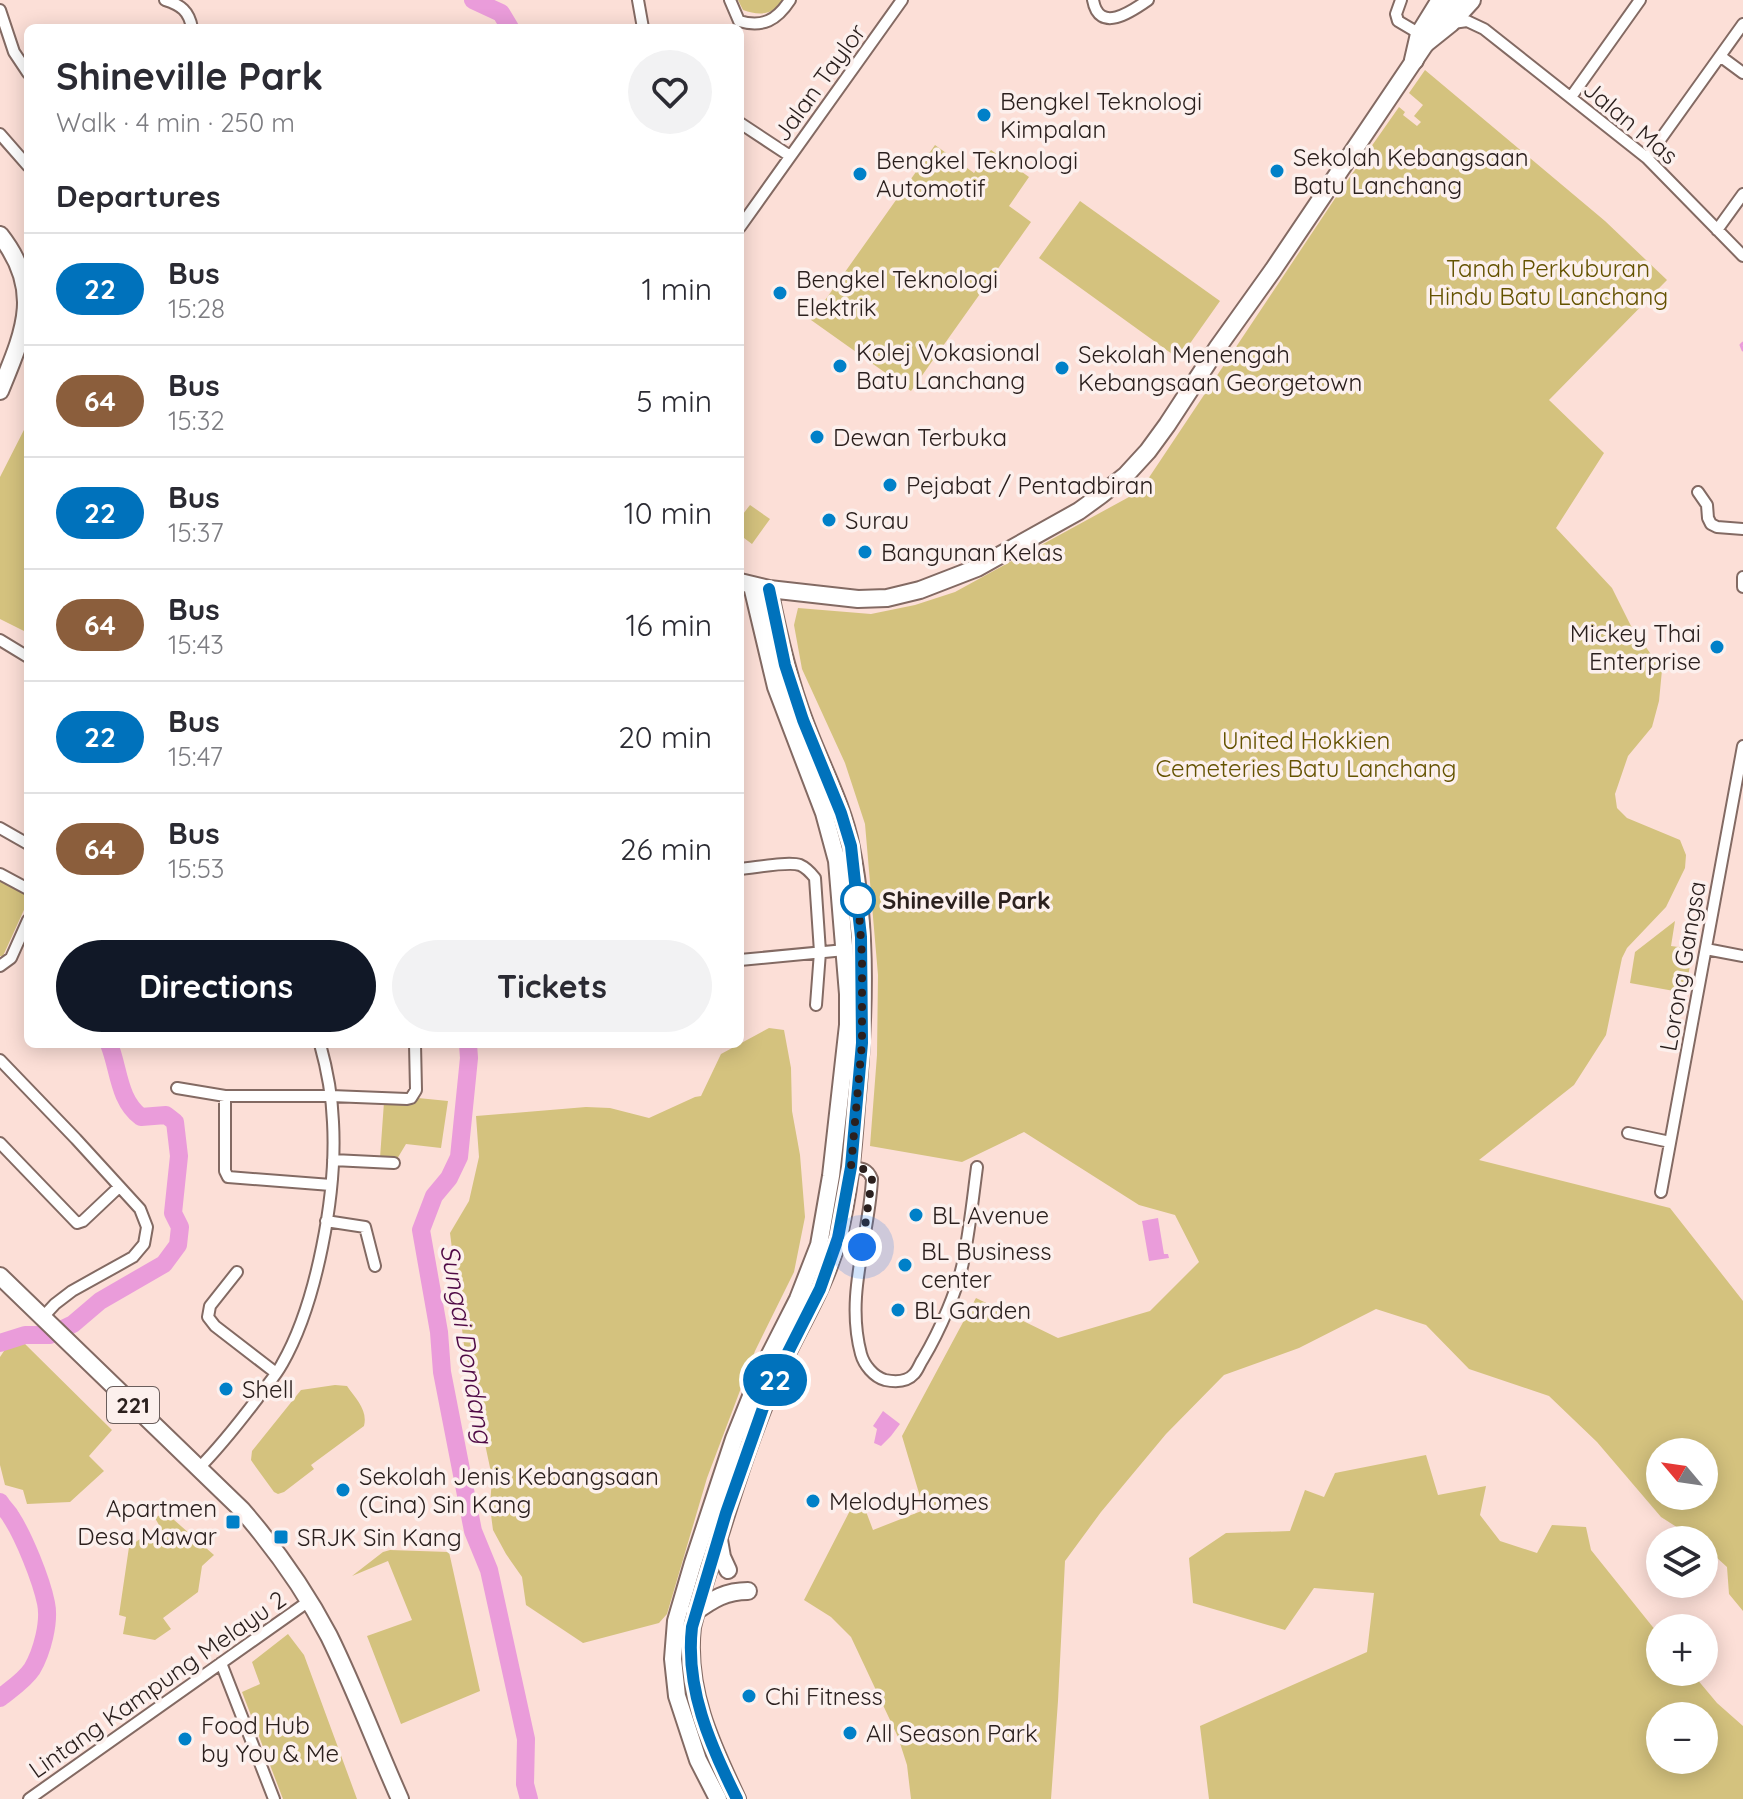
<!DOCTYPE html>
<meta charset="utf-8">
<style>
body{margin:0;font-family:Quicksand,sans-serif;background:#f2f2f3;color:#2b2b33;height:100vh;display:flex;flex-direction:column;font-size:30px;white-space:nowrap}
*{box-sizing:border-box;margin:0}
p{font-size:26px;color:#7c7c81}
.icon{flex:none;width:44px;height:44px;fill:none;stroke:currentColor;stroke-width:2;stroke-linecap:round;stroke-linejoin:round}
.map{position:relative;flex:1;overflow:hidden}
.sheet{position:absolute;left:24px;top:24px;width:720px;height:1024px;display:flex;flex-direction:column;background:#fff;border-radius:12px;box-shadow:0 4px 20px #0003}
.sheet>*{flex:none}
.badge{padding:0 16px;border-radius:26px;font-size:28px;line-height:52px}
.needle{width:52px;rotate:299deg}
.controls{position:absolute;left:1646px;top:1438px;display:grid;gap:16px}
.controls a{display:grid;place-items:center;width:72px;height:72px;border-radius:50%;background:#fff;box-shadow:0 4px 20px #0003;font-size:40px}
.you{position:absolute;width:40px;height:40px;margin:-20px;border:6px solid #fff;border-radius:50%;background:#1a73e8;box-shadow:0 0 0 12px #1a73e833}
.map>.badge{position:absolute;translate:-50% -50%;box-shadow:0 0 0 4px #fff}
h2{padding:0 32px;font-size:30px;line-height:72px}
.round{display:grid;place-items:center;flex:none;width:84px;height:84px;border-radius:42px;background:#f2f2f3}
.summary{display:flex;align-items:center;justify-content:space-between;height:136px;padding:0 32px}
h1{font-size:38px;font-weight:700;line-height:60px}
.action{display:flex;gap:16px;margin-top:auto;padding:16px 32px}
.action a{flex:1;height:92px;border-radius:48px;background:#111827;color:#fff;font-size:32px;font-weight:700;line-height:92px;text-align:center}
.action a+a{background:#f2f2f3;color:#2b2b33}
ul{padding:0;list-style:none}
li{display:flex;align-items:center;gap:24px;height:112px;padding:0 32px;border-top:2px solid #e1e1e2}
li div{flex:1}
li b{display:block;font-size:30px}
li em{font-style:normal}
li .badge{min-width:88px;font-weight:700;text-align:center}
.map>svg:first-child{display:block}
.green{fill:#d4c27e;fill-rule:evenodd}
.water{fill:#ea9cda}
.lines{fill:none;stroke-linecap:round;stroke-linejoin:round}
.stream{stroke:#ea9cda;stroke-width:3}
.river{stroke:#ea9cda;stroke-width:18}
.street-casing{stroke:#836a63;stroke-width:14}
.primary-casing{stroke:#836a63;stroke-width:20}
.highway-casing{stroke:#836a63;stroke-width:22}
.street{stroke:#fff;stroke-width:10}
.primary{stroke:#fff;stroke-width:16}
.highway{stroke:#fff;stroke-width:18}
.line-casing{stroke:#fff;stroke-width:18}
.line{stroke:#0072bc;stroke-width:12}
.walk{stroke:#2b201e;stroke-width:8;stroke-dasharray:0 14.4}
.poi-dot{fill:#0080c8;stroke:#fcf0ed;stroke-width:3}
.stop-dot{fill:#fff;stroke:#0072bc;stroke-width:4}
.labels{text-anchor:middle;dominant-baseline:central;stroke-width:7;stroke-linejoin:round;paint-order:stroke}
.shield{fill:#fcf0ed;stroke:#6a5e5c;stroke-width:2}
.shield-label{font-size:22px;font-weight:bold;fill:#2b201e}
.street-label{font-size:24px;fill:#2b201e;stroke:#fcf0ed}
.poi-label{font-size:24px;fill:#2b201e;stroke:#fcf0ed;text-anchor:start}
.park-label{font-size:24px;fill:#645200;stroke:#fcf0ed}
.stop-label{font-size:24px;font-weight:bold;fill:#2b201e;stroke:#fcf0ed;text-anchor:start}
.water-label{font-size:26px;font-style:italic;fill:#500a46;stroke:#fcf0ed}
</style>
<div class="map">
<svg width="1743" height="1799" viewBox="0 0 1743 1799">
<rect width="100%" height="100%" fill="#fcdfd7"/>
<!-- green -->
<path class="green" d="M738,0h46c-11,15 -24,16 -41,10z
M1425,70l180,151 62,59 -118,120 55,53 -48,75 56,60 19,38 31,44 -3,31 -7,26 -24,29 -13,38 2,14 10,10 53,22 6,15 -1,13 -19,39 -39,41 -5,10 -16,77 -32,50 -95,75 191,48 73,93v310l-14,-17 -2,-27 -23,-21v-6h-7l-36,-23 -64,-75 -48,-46 -80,-27 -43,-44 -50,-16 -77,39 -75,27 -58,59 -65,78 -36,49 -7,140 -7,98h-140l-4,-34 -9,-28 -47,-100 -20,-20 -27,-17 55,-107 14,37 51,-20 -22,-74 74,-138 82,40 92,-27 49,-49 -24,-47 -36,-10 -115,-73 -62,30 -92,-16 7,-91 1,-80 -13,-151 -20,-61 -43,-94 -8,-44 4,-17 73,6 44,-9 40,-13 185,-101 198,-297 61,-87 6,5 -2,3 14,11 4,-4 -7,-6 9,-11 -14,-12zM1660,1452h44v44h-44z
M935,145l39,28 17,-23 38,27 -20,29 22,16 -120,169 -100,-71z
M1080,201l140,100 -41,58 -140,-101z
M28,422v211l-28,-14v-142z
M750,505l20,14 -18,25 -12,-9v-17z
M0,881l28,15v5l-25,55h-3z
M1675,921l-4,25 22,3 -8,44 -55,-10 5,-31z
M769,1028l15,2 7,38 1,43 8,44 5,62 -11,55 -39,79 -48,127 -40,136 -8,9 -76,20 -57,-38 -4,-28 -16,-23 -13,-24 -3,-23 2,-30 -28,-132 -14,-112 19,-32 10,-44 -3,-41 110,-9 24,1 39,10 46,-21 6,-1 20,-42z
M418,1098l30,3 -7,47 -35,-4 -9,15 -17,-1 4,-56h25z
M24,1343l88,87 -23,26 15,15 -34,31 -43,2 -4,-14 -18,-5 -5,-20v-108l6,-9z
M335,1385l12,1c9,13 21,24 17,40l-53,39 3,4 -30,23 -6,2 -4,-2 -21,-29 -2,-3 1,-9 49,-61z
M1426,1455l12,40 48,-9 -6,29 20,26 37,12 15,-28 34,2 5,23 69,86v36h31l26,31 26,23v73h-534l-9,-73 167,-74 7,-59 -60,-5 -29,42 -92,-27 -4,-45 37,-25 64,-2 15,-41 19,7 11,-24zM1660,1716h44v44h-44z
M165,1512l49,43 -12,11 -4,26 -35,26 8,11 -16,11 -32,-6 3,-17 -7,-2 10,-68 30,-22 -4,-7z
M390,1550l59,2 31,139 -79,33 -34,-88 45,-16 -24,-59 -36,15 31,-24z
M288,1634l16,21 53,144h-74l-41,-107 18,-8 -8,-22z"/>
<!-- water -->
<path class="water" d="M1158,1218l6,36h4l1,4 -20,3 -7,-40z
M883,1411l17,13 -9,12 -10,10 -7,-3 3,-14 -4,-3z"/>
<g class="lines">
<!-- stream -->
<path class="stream" d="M1743,343l-2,2 2,5"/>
<!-- river -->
<path class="river" d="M473,0l28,13 9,15
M468,1044l1,14 -10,99 -10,21 -15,18 -13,34 18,102 3,40 31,159 16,39 37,169 -1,45 4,15
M0,1343l25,-8h25l23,-11 27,-23 64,-37 14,-19 2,-18 -7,-14 6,-57 -4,-34 -9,-7 -25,2c-23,-17 -22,-49 -32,-73
M0,1502c3,6 8,9 11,15 13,20 30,62 35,86 4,19 -4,49 -14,66 -8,12 -21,20 -32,29"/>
<!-- street casing -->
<g class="street-casing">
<path id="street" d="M165,0c16,5 24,11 27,28
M638,0l5,28
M730,0l9,21
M1093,0c6,34 38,12 55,0
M1401,0l-5,14 2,7 22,13
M0,10l14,42 14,21
M739,21c24,7 38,-1 51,-21
M1453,23l14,-2 17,8 163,129 96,98
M1720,56l23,17
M1571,97l69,-97
M740,123l50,33
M0,134l28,32
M1647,158l96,-134
M740,227l162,-227
M1717,230l26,-36
M1698,492l9,13 1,13 3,6 6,3 26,2
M1743,577v10
M0,640l28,17
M0,828l28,16
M740,869c14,-1 48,-8 60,-4 7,3 11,8 15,13l5,74 -4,53
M0,874l28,15
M1706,949l37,7
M740,960l105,-10
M0,966l11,-8 17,-38
M0,1060l76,79 64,70 7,18 -3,17 -11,13 -61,34 -17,13 -13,14
M177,1088l48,8h106l76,3 4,-1 5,-8 -1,-46
M225,1096v75l3,6 103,8
M1628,1133l42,9
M0,1143l77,80 6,-2 36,-34
M333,1160l61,3
M851,1167c10,1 17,1 21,12 -3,59 -27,116 -11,175 3,11 13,23 24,26 10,2 22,2 29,-6 4,-4 6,-11 9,-15 16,-27 36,-71 41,-102 6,-30 9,-60 13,-90
M1661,1192l82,-446
M326,1221l39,6 10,39
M237,1272l-27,34 -2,11 7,9 61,47
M198,1469c22,-22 40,-45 59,-70 8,-12 18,-22 25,-35 35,-61 55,-171 51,-242 -1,-26 -6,-53 -13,-78
M221,1663l53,136
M29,1799l280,-198"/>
</g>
<!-- primary casing -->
<g class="primary-casing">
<path id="primary" d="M0,235c44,56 24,97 0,156
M740,582l29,7 89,10 29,-1 33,-8 57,-22 102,-57 22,-16 25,-20 22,-24 19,-26 51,-78 55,-77 182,-270
M0,1276l242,234c32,37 64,82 87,126 26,53 47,109 71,163
M719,1540l3,17 6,13
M695,1612c18,-13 31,-21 53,-21
M718,1799l-20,-39 -21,-64 -4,-37 3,-38 17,-58 41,-124 26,-65 38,-75 21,-54 12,-69 17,-151v-31l-11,-133 -13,-48 -48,-126 -24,-101
M737,1799c-26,-55 -52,-109 -45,-172 7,-29 17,-58 26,-87 18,-57 36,-115 61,-170 20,-44 47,-85 59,-132 11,-43 15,-88 18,-132 8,-85 12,-174 -5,-258 -8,-43 -31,-84 -46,-125 -17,-44 -27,-88 -36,-134"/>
</g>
<!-- highway casing -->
<g class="highway-casing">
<path id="highway" d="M1425,43l25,-20 21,-23
M1414,60l6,-26 21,-34"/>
</g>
<!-- street -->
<use href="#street" class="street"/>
<!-- primary -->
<use href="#primary" class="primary"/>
<!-- highway -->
<use href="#highway" class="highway"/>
</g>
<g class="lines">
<!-- line casing -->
<g class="line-casing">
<path id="line" d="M737,1799c-27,-54 -52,-111 -45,-172l34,-114 37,-105 15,-36 42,-83 18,-51 13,-71 11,-124 -1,-106 -10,-91 -10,-33 -38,-93 -18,-55 -16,-76"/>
</g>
<!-- line -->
<use href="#line" class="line"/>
<!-- walk -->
<path class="walk" d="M858,900v-4l4,60v87l-11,124c10,1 17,1 21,12l-10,68"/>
</g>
<!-- markers -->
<g class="poi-dot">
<circle cx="984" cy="115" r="8"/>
<circle cx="1277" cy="171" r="8"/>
<circle cx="860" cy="174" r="8"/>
<circle cx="780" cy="293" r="8"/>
<circle cx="840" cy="366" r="8"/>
<circle cx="1062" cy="368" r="8"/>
<circle cx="817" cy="437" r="8"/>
<circle cx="890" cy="485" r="8"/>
<circle cx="829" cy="520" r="8"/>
<circle cx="865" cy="552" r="8"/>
<circle cx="1717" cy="647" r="8"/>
<circle cx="916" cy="1215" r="8"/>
<circle cx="905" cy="1265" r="8"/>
<circle cx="898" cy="1310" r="8"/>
<circle cx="226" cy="1389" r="8"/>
<circle cx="343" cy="1490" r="8"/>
<circle cx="813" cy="1501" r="8"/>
<rect x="225" y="1514" width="16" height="16" rx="4"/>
<rect x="273" y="1529" width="16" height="16" rx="4"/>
<circle cx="749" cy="1696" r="8"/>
<circle cx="850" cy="1733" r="8"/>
<circle cx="185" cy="1739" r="8"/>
</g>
<circle class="stop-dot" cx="858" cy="900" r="16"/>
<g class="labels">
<!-- shield labels -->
<rect class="shield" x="107" y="1387" width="52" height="36" rx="6"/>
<g class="shield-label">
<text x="133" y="1405">221</text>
</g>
<!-- street labels -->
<g class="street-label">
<text transform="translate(819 82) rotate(-54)">Jalan Taylor</text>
<text transform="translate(1631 122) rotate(40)">Jalan Mas</text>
<text transform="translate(1682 966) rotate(-80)">Lorong Gangsa</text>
<text transform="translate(157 1684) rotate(-35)">Lintang Kampung Melayu 2</text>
</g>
<!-- poi labels -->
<g class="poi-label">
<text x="1000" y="101">Bengkel Teknologi<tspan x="1000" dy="28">Kimpalan</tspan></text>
<text x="1293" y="157">Sekolah Kebangsaan<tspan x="1293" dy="28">Batu Lanchang</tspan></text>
<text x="876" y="160">Bengkel Teknologi<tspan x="876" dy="28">Automotif</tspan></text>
<text x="796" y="279">Bengkel Teknologi<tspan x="796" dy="28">Elektrik</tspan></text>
<text x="856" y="352">Kolej Vokasional<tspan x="856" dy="28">Batu Lanchang</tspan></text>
<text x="1078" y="354">Sekolah Menengah<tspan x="1078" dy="28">Kebangsaan Georgetown</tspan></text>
<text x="833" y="437">Dewan Terbuka</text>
<text x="906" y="485">Pejabat / Pentadbiran</text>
<text x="845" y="520">Surau</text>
<text x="881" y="552">Bangunan Kelas</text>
<text x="1701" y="633" text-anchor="end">Mickey Thai<tspan x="1701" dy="28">Enterprise</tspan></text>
<text x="932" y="1215">BL Avenue</text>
<text x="921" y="1251">BL Business<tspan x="921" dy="28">center</tspan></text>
<text x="914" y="1310">BL Garden</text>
<text x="242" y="1389">Shell</text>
<text x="359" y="1476">Sekolah Jenis Kebangsaan<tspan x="359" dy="28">(Cina) Sin Kang</tspan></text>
<text x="829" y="1501">MelodyHomes</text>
<text x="217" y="1508" text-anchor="end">Apartmen<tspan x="217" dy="28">Desa Mawar</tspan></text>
<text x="297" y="1537">SRJK Sin Kang</text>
<text x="765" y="1696">Chi Fitness</text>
<text x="201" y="1725">Food Hub<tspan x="201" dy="28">by You &amp; Me</tspan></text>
<text x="866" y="1733">All Season Park</text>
</g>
<!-- park labels -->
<g class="park-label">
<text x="1548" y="268">Tanah Perkuburan<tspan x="1548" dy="28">Hindu Batu Lanchang</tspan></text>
<text x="1306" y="740">United Hokkien<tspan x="1306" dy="28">Cemeteries Batu Lanchang</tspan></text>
</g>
<!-- stop labels -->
<g class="stop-label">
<text x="882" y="900">Shineville Park</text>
</g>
<!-- water labels -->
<g class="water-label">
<text transform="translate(467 1344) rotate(80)">Sungai Dondang</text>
</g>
</g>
</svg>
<div class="controls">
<a><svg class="needle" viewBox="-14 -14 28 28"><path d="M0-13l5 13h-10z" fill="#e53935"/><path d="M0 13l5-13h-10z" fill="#7c7c81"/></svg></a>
<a><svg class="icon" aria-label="layers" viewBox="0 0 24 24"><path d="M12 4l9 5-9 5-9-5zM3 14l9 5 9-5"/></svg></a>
<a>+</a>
<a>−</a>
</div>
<div class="you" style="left:862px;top:1247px"></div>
<b class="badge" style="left:775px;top:1380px;background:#0072bc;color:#fff">22</b>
<section class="sheet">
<div class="summary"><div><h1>Shineville Park</h1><p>Walk · 4 min · 250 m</p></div><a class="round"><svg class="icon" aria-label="heart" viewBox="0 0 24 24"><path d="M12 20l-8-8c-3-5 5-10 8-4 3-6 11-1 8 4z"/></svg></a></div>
<h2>Departures</h2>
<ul>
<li><span class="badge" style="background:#0072bc;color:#fff">22</span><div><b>Bus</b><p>15:28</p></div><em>1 min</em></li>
<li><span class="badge" style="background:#8b5e3c;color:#fff">64</span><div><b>Bus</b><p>15:32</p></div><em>5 min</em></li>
<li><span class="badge" style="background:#0072bc;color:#fff">22</span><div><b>Bus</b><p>15:37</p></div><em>10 min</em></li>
<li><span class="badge" style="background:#8b5e3c;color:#fff">64</span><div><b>Bus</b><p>15:43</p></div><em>16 min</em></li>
<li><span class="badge" style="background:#0072bc;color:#fff">22</span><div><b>Bus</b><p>15:47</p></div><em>20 min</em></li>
<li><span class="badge" style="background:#8b5e3c;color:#fff">64</span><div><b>Bus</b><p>15:53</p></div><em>26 min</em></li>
</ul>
<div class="action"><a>Directions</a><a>Tickets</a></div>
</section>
</div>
